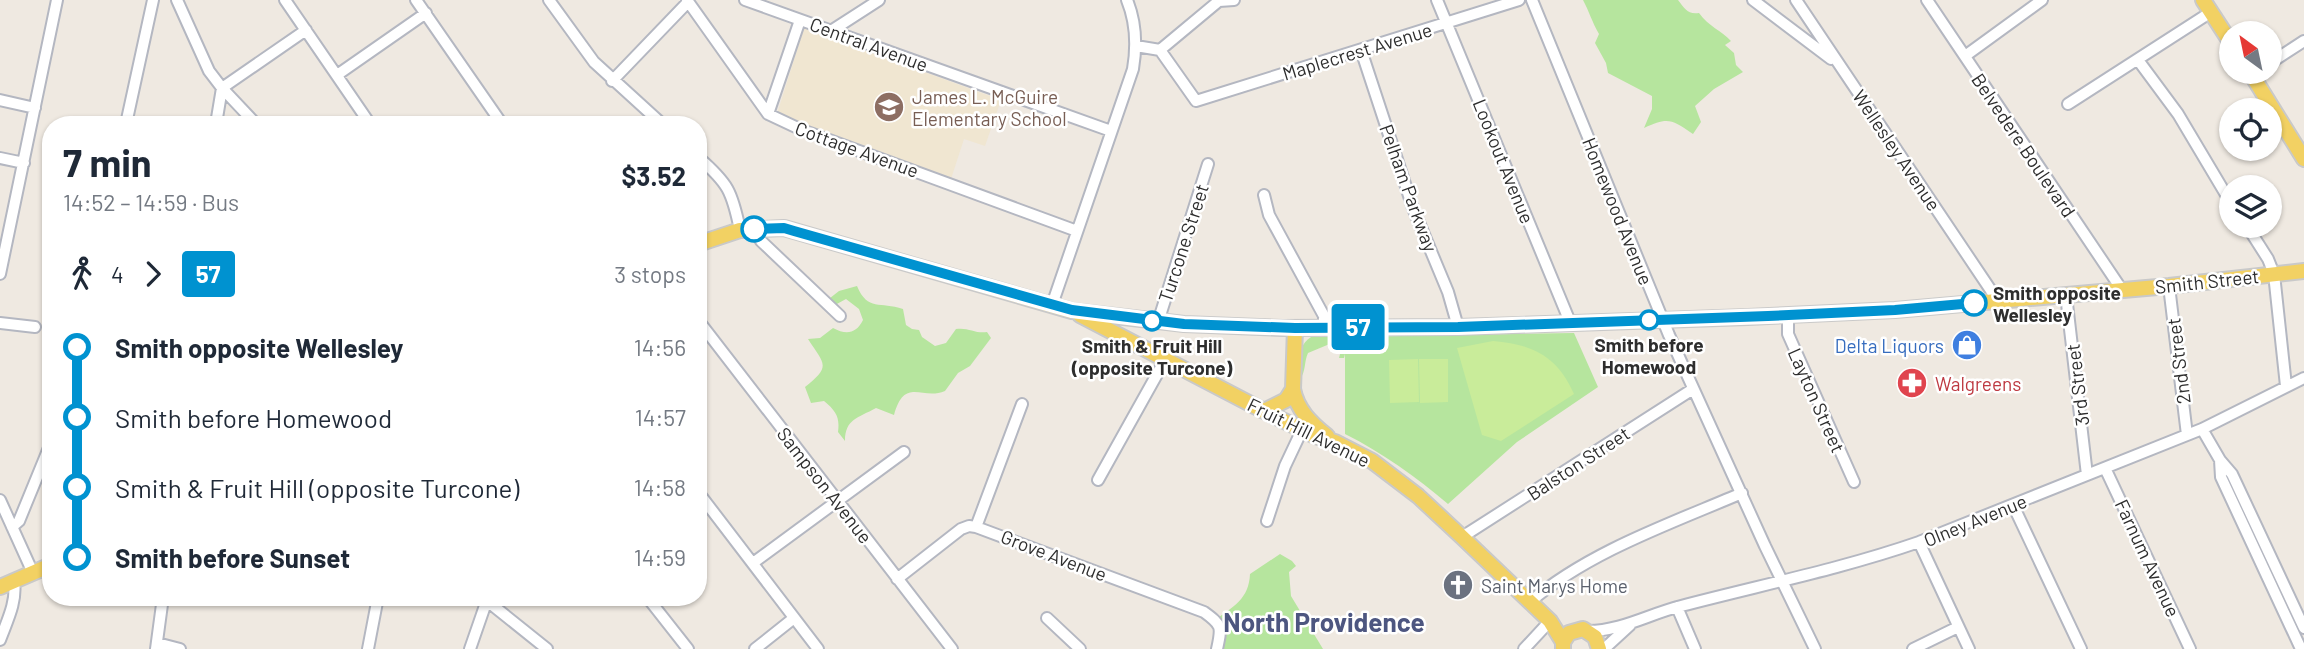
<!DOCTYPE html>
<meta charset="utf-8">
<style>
body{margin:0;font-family:Barlow,sans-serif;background:#f6f6f7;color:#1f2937;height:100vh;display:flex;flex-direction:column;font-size:26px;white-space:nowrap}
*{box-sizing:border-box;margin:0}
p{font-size:23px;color:#747a83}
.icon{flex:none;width:38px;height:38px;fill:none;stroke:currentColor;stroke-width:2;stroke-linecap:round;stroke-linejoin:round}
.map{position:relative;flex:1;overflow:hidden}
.details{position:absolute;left:42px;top:116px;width:665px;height:490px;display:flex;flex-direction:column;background:#fff;border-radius:28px;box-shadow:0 2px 5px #0004}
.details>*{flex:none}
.badge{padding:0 14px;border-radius:5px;font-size:24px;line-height:46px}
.needle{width:46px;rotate:327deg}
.controls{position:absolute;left:2219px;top:21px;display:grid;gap:14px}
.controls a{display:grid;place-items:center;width:63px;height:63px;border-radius:50%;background:#fff;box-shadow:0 2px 5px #0004;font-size:35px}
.map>.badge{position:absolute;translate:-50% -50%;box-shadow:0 0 0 4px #fff}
.legs{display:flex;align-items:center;gap:10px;height:77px;padding:0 21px;font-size:23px}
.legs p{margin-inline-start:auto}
.head{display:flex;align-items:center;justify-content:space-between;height:119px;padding:0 21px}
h1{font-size:38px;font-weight:700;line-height:52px}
ul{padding:0 21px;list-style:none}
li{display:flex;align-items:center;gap:24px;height:70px;font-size:26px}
li i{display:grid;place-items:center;width:10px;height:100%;margin:0 9px;background:currentColor}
li i::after{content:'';width:18px;height:18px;margin:-9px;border:5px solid;border-radius:50%;background:#fff}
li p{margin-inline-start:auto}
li:first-child i{background:linear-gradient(#0000 50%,currentColor 0)}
li:last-child i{background:linear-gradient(currentColor 50%,#0000 0)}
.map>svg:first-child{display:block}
.education{fill:#f0e6d1}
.green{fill:#b6e59e}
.pitch{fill:#c9ec9a}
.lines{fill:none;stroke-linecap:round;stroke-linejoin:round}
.minor-casing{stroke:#b4b7c1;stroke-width:14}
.major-casing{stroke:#c9c9c9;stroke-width:18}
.minor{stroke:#fff;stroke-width:10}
.major{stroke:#f2d163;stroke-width:14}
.line-1-casing{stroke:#fff;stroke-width:16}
.line-1{stroke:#0092d0;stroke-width:10}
.stop-1-dot{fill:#fff;stroke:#0092d0;stroke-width:3.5}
.labels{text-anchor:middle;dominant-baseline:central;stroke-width:5;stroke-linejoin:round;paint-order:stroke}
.street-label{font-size:19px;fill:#2e2e2e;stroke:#fff}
.education-label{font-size:19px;fill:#785e54;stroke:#fff;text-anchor:start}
.stop-label{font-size:19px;font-weight:bold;fill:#2e2e2e;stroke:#fff}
.shop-label{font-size:19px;fill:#366cbe;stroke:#fff;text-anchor:end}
.health-label{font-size:19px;fill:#be3a42;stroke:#fff;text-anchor:start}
.worship-label{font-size:19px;fill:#5b616d;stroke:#fff;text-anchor:start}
.district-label{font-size:26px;font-weight:bold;fill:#4d5680;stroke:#fff}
</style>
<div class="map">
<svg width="2304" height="649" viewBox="0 0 2304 649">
<rect width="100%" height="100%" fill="#efe9e1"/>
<!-- education -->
<path class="education" d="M804,28l197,72 -16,46 -21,-7 -13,40 -158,-57 -16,-8z"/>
<!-- green -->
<path class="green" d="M1583,0h95c6,8 10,15 21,13 10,14 22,17 32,28l-6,4 9,8 2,12 7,7 -29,17 -19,17 6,16 -8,12c-22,-15 -25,-17 -49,-6l8,-19v-13l-44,-23 -2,-10 -11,-20 4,-9c-7,-12 -10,-23 -16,-34z
M857,286c11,26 23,15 46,23l3,16 6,4 7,1 3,7 13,9 11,-3 10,-14c12,-2 20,5 31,3l4,6 -21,28 -12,7 -13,18c-23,10 -40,-15 -51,24l-18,-7c-18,10 -31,11 -31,33l-7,-9c2,-15 -2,-21 -14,-31l-13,2 -6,-16c27,-21 19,-23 3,-48l12,-1 13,-10c13,7 23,6 30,-8l-4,-11 -13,-10 -11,6 -10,-3 14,-11z
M1574,333l24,54 -81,55 -69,62c-32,-27 -65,-51 -103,-70v-80l-1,4h-5l2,-8 4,1v-14z
M1311,337h25l-4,6 -24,10c-4,8 -2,19 -8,26 0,-17 -4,-32 11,-42z
M1280,554l12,7 4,5 -7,6 2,24 32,53h-104l-4,-29c18,-13 34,-21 35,-46z"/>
<!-- pitch -->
<path class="pitch" d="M1493,341c40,3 65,16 81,53l-73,47 -19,-6 -25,-87z
M1418,359l1,43 -29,1 -1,-43z
M1419,359h29v43l-28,1z"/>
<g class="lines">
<!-- minor casing -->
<g class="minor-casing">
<path id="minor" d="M177,0l32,71 13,17 34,36
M285,0l85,124
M416,0l86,124
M549,0l45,62 68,62
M687,0l81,114 34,16 275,101
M745,0l366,131
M1437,0l133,322
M1532,0l137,335 96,211 50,103
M1753,0l78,59
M1796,0l196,292 3,9
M1927,0l195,290
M1219,1l15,-1
M831,31l48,-31
M1136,46l24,4 60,-50
M1160,50l36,51 323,-101
M1361,50l52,158 35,84 10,35
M1965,56l77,-56
M2138,60l40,54 53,89
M2270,63l34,-22
M337,75l89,-62
M612,81l76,-79
M0,100l35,8
M2068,104l143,-92
M768,114l32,-94
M126,124l27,-124
M216,124l6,-36 84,-58
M698,157c30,26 34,34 42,73
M0,158l24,5
M1264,195l5,20 55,101v12
M2247,226l21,33 6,15 12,112
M754,229l7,12 79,75
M0,274l57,-274
M2169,286l18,149
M2066,295l21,180
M1052,305l81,-236c4,-24 3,-47 -6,-69
M1788,315v19l66,148
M698,320l254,329
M1158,322l50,-158
M0,323l35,4
M2202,429l18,31 12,14 72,154
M2220,460l1,17 80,172
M2105,468l85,181
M1098,480l67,-120
M698,492l120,157
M0,500l33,73
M2013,505l68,144
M1267,521l18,-55 17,-36
M12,527l7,-6 32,-78
M976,527l46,-123
M1462,537l231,-148
M1919,542l50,107
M753,563l151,-111
M897,579l64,-50 8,-3 7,1 228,85c18,13 18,15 13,37
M647,597l41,52
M486,600l61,49
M1530,602c58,-50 142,-79 212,-109
M1677,607l18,42
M1047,618l33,31
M1588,631c33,0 61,-17 93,-25 80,-21 160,-37 238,-64l283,-113 102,-51
M0,640c7,-19 17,-38 14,-58
M157,643l23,6
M156,649l7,-52
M368,649l10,-52
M470,649l18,-52
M755,649l39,-31
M1524,649l26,-28
M1604,649l26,-24
M1913,649l45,-22"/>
</g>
<!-- major casing -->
<g class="major-casing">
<path id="major" d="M2203,0l28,43
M2250,72l54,87
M698,244l42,-14 44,-2 288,83 112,13 98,4 176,-1 290,-10 147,-7 274,-24 135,-15
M1080,315l184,96 51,25 20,6 37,19 46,35 44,41 88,84 13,21
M1295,328l-2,61c4,21 18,34 34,47
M1264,411l22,-11 7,-11
M0,587l51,-22
M1563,649v-7l6,-9 14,-4 12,8 4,12"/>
</g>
<!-- minor -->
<use href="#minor" class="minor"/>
<!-- major -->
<use href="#major" class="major"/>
</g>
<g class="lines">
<!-- line-1 casing -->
<g class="line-1-casing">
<path id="line-1" d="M754,229l30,-1 10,3 278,79 112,14 111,4 163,-1 310,-11 127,-6 79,-7"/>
</g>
<!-- line-1 -->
<use href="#line-1" class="line-1"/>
</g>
<!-- icons -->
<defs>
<g id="school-disc" transform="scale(1.575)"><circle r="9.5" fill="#8d6e63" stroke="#fff"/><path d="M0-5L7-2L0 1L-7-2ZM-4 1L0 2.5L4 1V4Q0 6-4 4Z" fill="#fff"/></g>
<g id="shop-disc" transform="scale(1.575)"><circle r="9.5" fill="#3f7fe0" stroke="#fff"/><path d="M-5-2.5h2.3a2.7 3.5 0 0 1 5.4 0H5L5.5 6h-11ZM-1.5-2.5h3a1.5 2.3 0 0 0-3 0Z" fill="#fff"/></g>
<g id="pharmacy-disc" transform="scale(1.575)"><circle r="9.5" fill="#e0444e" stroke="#fff"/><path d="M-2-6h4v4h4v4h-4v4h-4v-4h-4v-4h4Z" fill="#fff"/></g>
<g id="church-disc" transform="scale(1.575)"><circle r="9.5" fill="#6b7280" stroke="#fff"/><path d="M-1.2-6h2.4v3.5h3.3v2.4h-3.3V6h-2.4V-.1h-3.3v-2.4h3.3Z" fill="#fff"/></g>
</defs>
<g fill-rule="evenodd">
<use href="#school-disc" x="889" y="107"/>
<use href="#shop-disc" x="1967" y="345"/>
<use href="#pharmacy-disc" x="1912" y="383"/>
<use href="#church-disc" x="1458" y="585"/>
</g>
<!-- markers -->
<g class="stop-1-dot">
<circle cx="754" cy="229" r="12"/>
<circle cx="1974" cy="303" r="12"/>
<circle cx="1649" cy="320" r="9"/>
<circle cx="1152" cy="321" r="9"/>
</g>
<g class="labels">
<!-- street labels -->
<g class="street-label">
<text transform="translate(869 44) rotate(20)">Central Avenue</text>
<text transform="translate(1357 51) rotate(-17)">Maplecrest Avenue</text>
<text transform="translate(2024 145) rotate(56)">Belvedere Boulevard</text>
<text transform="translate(857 149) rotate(20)">Cottage Avenue</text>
<text transform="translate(1897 150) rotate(56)">Wellesley Avenue</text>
<text transform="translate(1504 161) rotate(68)">Lookout Avenue</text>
<text transform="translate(1409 188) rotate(70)">Pelham Parkway</text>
<text transform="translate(1618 211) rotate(68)">Homewood Avenue</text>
<text transform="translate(1183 243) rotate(-72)">Turcone Street</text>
<text transform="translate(2207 281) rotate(-6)">Smith Street</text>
<text transform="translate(2178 361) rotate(-97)">2nd Street</text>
<text transform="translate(2077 385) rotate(-97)">3rd Street</text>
<text transform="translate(1817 400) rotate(66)">Layton Street</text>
<text transform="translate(1309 432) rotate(26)">Fruit Hill Avenue</text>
<text transform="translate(1578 463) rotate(-33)">Balston Street</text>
<text transform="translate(825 485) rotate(52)">Sampson Avenue</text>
<text transform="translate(1975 520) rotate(-22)">Olney Avenue</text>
<text transform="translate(1054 555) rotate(21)">Grove Avenue</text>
<text transform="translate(2148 558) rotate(65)">Farnum Avenue</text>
</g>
<!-- education labels -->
<g class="education-label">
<text x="912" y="96">James L. McGuire<tspan x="912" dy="22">Elementary School</tspan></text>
</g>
<!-- stop labels -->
<g class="stop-label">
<text x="1993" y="292" text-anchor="start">Smith opposite<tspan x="1993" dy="22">Wellesley</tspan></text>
<text x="1649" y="344">Smith before<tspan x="1649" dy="22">Homewood</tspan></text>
<text x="1152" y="345">Smith &amp; Fruit Hill<tspan x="1152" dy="22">(opposite Turcone)</tspan></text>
</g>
<!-- shop labels -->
<g class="shop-label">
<text x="1944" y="345">Delta Liquors</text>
</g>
<!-- health labels -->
<g class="health-label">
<text x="1935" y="383">Walgreens</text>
</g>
<!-- worship labels -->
<g class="worship-label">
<text x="1481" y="585">Saint Marys Home</text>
</g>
<!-- district labels -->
<g class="district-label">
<text x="1324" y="621">North Providence</text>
</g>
</g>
</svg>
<div class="controls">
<a><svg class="needle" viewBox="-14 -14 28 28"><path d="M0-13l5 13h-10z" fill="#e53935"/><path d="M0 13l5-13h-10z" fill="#747a83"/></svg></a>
<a><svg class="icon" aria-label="locate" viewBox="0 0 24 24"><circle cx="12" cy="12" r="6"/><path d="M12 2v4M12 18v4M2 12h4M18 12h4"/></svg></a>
<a><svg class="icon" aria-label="layers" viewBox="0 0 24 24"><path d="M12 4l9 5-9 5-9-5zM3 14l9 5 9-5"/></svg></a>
</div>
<b class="badge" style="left:1358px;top:327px;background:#0092d0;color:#fff">57</b>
<section class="details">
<div class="head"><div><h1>7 min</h1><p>14:52 – 14:59 · Bus</p></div><b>$3.52</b></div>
<div class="legs"><svg class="icon" aria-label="walk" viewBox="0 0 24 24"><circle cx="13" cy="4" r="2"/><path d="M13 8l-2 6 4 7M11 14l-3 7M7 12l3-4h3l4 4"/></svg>4<svg class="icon" aria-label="forward" viewBox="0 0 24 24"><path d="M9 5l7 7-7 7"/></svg><b class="badge" style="background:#0092d0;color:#fff">57</b><p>3 stops</p></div>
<ul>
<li><i style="color:#0092d0"></i><b>Smith opposite Wellesley</b><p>14:56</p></li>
<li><i style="color:#0092d0"></i><span>Smith before Homewood</span><p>14:57</p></li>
<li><i style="color:#0092d0"></i><span>Smith &amp; Fruit Hill (opposite Turcone)</span><p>14:58</p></li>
<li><i style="color:#0092d0"></i><b>Smith before Sunset</b><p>14:59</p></li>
</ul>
</section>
</div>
